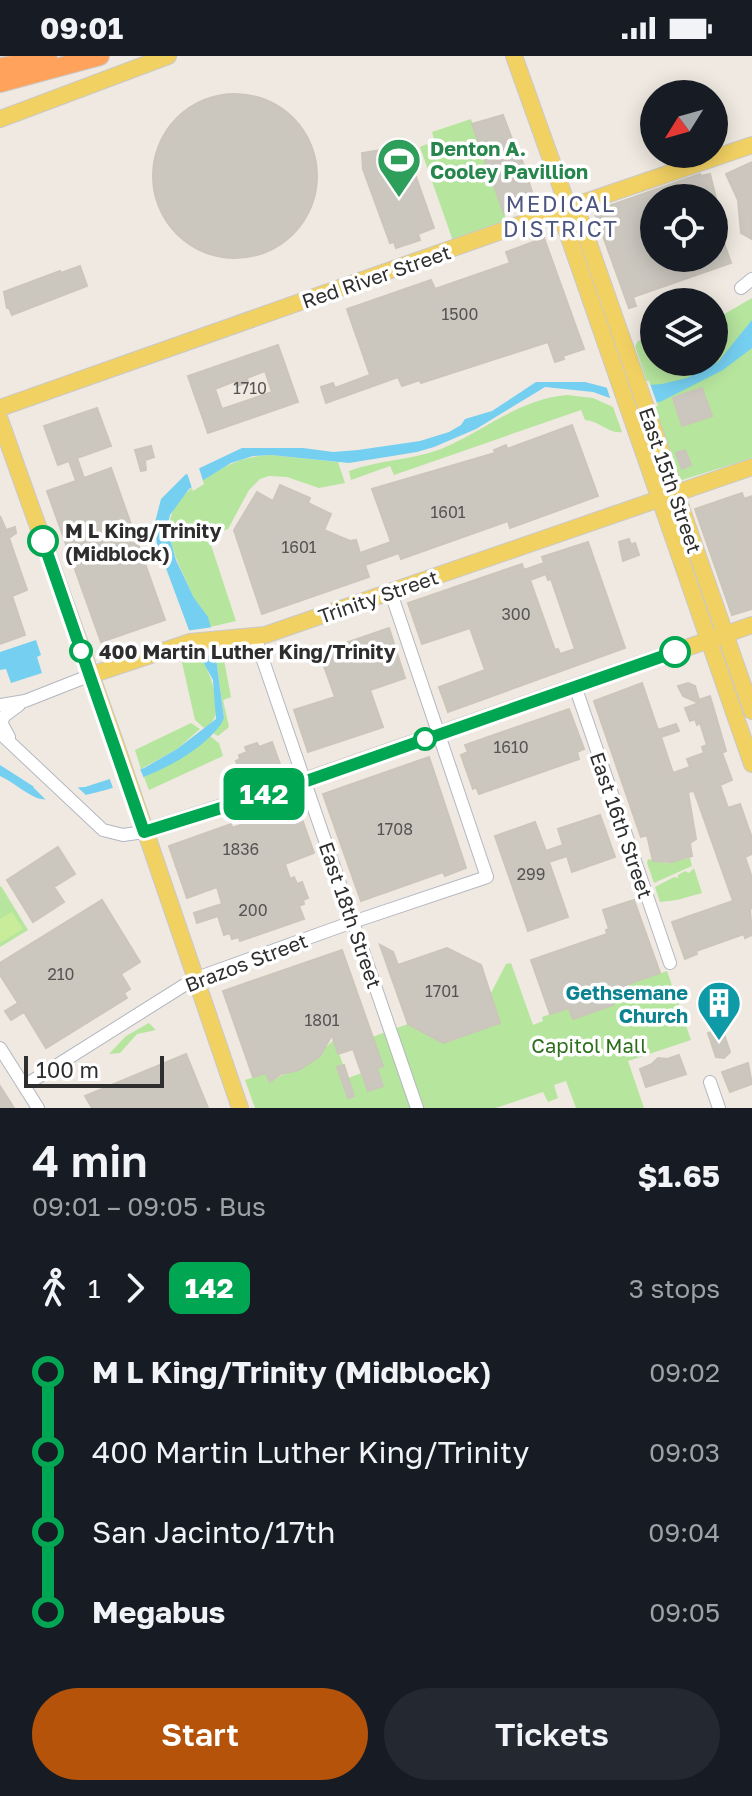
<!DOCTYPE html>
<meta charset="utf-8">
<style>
body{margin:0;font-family:"Golos Text",sans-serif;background:#242831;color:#f1f3f6;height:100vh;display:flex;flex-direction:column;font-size:30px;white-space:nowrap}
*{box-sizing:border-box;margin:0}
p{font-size:26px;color:#9ea1a6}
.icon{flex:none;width:44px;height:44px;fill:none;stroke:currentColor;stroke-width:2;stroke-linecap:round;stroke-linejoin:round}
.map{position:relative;height:1052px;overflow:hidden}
.details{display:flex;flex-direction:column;background:#171b24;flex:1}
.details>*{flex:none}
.badge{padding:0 16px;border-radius:12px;font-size:28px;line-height:52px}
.needle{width:52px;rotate:233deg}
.buttons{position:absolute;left:640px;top:24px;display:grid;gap:16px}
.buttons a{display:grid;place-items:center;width:88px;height:88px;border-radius:50%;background:#171b24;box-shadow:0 4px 20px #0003;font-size:40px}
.scale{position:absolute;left:24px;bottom:20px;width:140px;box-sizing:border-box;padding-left:8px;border:4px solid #2e2e2e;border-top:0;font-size:22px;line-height:28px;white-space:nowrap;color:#2e2e2e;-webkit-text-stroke:6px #fff;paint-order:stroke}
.map>.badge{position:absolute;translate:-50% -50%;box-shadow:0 0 0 4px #fff}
.legs{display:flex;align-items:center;gap:12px;height:88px;padding:0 32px;font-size:26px}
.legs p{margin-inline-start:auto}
.summary{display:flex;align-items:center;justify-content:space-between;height:136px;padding:0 32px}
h1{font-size:44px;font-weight:600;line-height:60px}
.button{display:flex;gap:16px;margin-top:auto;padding:16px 32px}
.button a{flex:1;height:92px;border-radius:48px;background:#b45309;color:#fff;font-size:32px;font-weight:600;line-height:92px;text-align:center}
.button a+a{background:#242831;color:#f1f3f6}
ul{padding:0 32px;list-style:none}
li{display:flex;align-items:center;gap:28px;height:80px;font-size:30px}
li i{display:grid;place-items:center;width:12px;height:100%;margin:0 10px;background:currentColor}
li i::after{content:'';width:20px;height:20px;margin:-10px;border:6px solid;border-radius:50%;background:#171b24}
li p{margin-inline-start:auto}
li:first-child i{background:linear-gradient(#0000 50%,currentColor 0)}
li:last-child i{background:linear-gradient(currentColor 50%,#0000 0)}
.status{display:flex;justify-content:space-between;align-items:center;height:56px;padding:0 40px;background:#171b24;direction:ltr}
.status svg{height:22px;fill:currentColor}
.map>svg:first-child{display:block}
.green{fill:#b6e59e}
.pitch{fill:#c9ec9a}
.water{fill:#75cff0}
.pier{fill:#efe9e1}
.building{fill:#cbc7bf;stroke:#cbc5ba;stroke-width:2;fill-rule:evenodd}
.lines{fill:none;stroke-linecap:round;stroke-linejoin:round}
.minor-casing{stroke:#b4b7c1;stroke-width:14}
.major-casing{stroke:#c9c9c9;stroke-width:18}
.highway-casing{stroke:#c9c9c9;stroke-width:20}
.minor{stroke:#fff;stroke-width:12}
.major{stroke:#f2d163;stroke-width:16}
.highway{stroke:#ffa35c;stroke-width:18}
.line-1-casing{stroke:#fff;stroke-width:18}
.line-1{stroke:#00a651;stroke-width:12}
.stop-1-dot{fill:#fff;stroke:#00a651;stroke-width:4}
.labels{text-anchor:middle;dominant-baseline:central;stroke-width:7;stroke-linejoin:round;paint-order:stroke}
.number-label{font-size:16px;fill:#555452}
.leisure-label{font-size:20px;font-weight:bold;fill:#27864d;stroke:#fff;text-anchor:start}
.street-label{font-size:20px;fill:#2e2e2e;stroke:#fff}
.stop-label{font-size:20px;font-weight:bold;fill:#2e2e2e;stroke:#fff;text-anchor:start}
.culture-label{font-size:20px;font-weight:bold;fill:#0d838f;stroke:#fff;text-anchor:end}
.park-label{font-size:20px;fill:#2c6e1b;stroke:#fff}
.neighbourhood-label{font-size:22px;letter-spacing:2px;fill:#4d5680;stroke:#fff}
</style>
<div class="status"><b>09:01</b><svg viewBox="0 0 49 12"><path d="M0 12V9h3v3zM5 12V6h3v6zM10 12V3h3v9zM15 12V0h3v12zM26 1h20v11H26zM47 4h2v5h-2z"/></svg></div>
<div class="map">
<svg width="752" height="1052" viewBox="0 0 752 1052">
<rect width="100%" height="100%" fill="#efe9e1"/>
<!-- green -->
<path class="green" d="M471,63l36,103 -54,19 -33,-94 7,-3 4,11 7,-3 -6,-20z
M752,242v160l-70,22 -3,-1 -44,-133 3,-5 16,-3v24h60v-42z
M567,339l26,3 20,9 9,25c-14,2 -22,-11 -37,-12l-4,-10 -187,65 -4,-9 -39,14 -2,-9c30,-11 63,-11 92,-22 43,-18 78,-50 126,-54z
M271,399l67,7 7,21 -26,5 -32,-11 -18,-1 -9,3 -11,11 -21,39 -20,7 28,85 -26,6c-3,-13 -12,-20 -17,-31 -21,-49 -45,-80 10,-116 22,-15 41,-24 68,-25z
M218,597l5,2 8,42 -8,3 6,27 -11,9 -5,-3 11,-16 -8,-59z
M200,598c9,18 30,63 4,74l-9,-8 -14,-62z
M191,667l9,6 -23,20 -36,20 -6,-19z
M210,680l9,7 4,13 -74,34 -5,-13 44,-23z
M690,802l2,8 -38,17 -7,-20 1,-4 18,4z
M694,812l8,25 -25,7 -17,2 -5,-15 19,-10 4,1v-3l7,-4 4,2z
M1,830l27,44 -28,17v-60z
M511,907l22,62 10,-4 -1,-4 86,-29v-4l39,-13 24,69 -63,21 16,47h-68l-10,-27 -12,4 4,13 -10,4 -5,-10 -47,16h-241l-10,-28 21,-7 4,9c13,-9 28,-11 42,-20 8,-5 13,-16 22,-22l14,38 34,-12 -10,-29 36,-13 35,19 56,-20 -9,-28 16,-31z
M149,967l7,7 -19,4 -17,19 -11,1 17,-18z"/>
<!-- pitch -->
<path class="pitch" d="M12,856l11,17 -23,14v-24z"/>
<!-- water -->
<path class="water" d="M752,264v28l-29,22 -63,32 -20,2 -19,-2 -28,-10 -48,-5 -69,42 -42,18 -17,5 -68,11 -78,-8 -18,1 -22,7 -42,26 -19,26 -3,13 9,32 18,38 14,19 10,36 -2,5 8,60 -3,6c-29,41 -105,67 -153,74 -9,1 -22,3 -31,0 -12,-5 -24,-16 -37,-22v-11l39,25 46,-3 59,-19 33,-19 39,-30 -3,-39 -17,-31 -39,-105 -3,-18 7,-27 24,-24 57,-27h61l30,4 25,-2 62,-9 29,-9 12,-7 4,-6 27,-8 44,-29h49l23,6 54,-4 25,-6 31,-16z
M36,584l5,15 -4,2 5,16 -31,10 -5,-14 -6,1v-18z"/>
<!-- pier -->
<path class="pier" d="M649,325l9,25 -18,2 -28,-4 -7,-22z
M198,409l6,19 -11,7 -7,-21z
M214,571l8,28h-27l-10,-24z
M139,710l6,15 -31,10 -5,-14z
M74,728l13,12 -33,7h-5l-16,-16 5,-2 16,5z"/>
<!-- building -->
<path class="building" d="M153 120a82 82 0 1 1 164 0a82 82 0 1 1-164 0Z
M503,59l15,40 2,-1 13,41 -6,2 3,8 -26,9 -32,-90z
M405,90l29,82 -16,6 2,6 -24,8 -2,-6 -4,1 -27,-74 -1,-16z
M752,106v77l-11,-6 -3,-33 -12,-26z
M700,118l1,2 9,-2 6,24h-62v60h60l1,-41 16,46 -98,34 3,9 -7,2 -35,-97z
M544,182l40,111 -21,7 1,3 -9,3 -7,-20 -127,41 -1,-3 -18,6 -4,-9 -72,26 -5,-16 12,-4 2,5 35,-13 -23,-66 84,-29 4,9 75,-26 -4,-11z
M80,210l7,20 -75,29 -3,-7h-2l-3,-16 56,-21 1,2z
M278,289l20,57 -90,31 -20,-57zM265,315l7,21 -50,17 -7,-20 20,-8 2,5 11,-4 -1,-4z
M702,332l10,28 -30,10 -9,-28z
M97,352l14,38 -34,12 7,20 27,-10 54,152 -64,22 -54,-151 29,-10 -7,-20 -11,4 -14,-39z
M572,369l26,71 -88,32 -2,-7 -107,38 -2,-6 -34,12 4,12 -107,37 -28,-84 23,-38 16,9 7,-16 30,13 -2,5 23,11 -7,16 26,11 6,-1 4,13 31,-11 -19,-53 123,-36 -1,-3 12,-5 1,4z
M151,390l3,11 -9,3 1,10 -5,1 -6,-21z
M685,394l6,15 -9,4 -6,-16z
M742,437l2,6 8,-3v113l-20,6 -37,-106z
M0,460l6,14 9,-3 1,6 -7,5 18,52 -15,6 13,39 -25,9z
M629,483l2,6 4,-2 4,12 -16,6 -4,-19z
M588,486l37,106 -177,64 -9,-25 46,-17 -15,-42 -48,16 -14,-41 114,-39 2,6 20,-7 -2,-6zM546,518l2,6 3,-1 24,70 -15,5 -2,-5 -3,1 -25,-70z
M389,572l16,50 -35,12 13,37 -75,25 -14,-42 41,-13 -16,-45z
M642,627l16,47 18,-6 3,7 -18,6 12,36 17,-6 -3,-8 17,-6 -2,-6 5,-2 -7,-22 -3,2 -2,-6 -5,2 -5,-13 14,-5 -16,-7 -5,-10 10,-3 7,3 4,14 11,-4 16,55 -4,2 10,27 -12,5 8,23 12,-4 12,34v16l-7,3 7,21v30l-2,1 2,26 -7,3 -1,-4 -48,17 1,3 -12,5 -13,-37 61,-21 -39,-110 -6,1 8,47 -6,4 2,13 -21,6 -18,-1 -6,-26 -6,2 -47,-136z
M569,653l15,40 -7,3 2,7 -100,35 -3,-7 -3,2 -12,-34 7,-3 -3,-7z
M272,686l10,28 -38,13 -8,-22 4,-2 -1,-4 8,-3 -2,-5 12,-4 2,4z
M429,701l37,111 -21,8 -2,-4 -82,29 -38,-107z
M297,749l17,48 -29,11 5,15 4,-2 3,7 5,-2 6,16 -5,2 1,4 -5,2 5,13 -64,22 -1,-4 -7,2 -2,-6 -6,2 -6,-19 -21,7 -3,-10 28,-9 -5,-17 -30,11 -18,-52 62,-22 1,4z
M600,759l15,42 -43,15 -5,-16 -18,6 19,55 -40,14 -33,-95 40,-14 11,29 17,-6 -5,-16z
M58,791l17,27 -21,13 10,15 -31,20 -26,-42z
M102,844l38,62 -19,12 9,15 -6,4 3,5 -81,50 -22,-36 -13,8 -6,-9 13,-8 -18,-28v-12z
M634,844l26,73 -32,11 1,3 -20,7 4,11 -40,14 -4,-11 -19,6 -19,-54 76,-26 -1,-4 3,-1 -6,-19z
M380,889l13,7 5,13 49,-17 34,17 19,58 -57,20 -35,-19z
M342,894l41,116 -6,2 6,18 -15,5 -15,-42 -15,5 -6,-19 -12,21 -21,14 -18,4 -11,8 -4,-9 -13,4 -30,-86z
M722,972l8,24 -6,6 -8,-1 -8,-24z
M186,998l22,54h-116l-7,-12z
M679,999l7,19 -40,13 -6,-18 12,-5 6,-6 9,1z
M748,1007l4,21 -22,8 -8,-20z
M344,1009l10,31 -6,2 -11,-31z
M0,1030l14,22h-14z"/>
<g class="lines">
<!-- minor casing -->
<g class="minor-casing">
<path id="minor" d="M741,232l11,-9
M255,581l162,471
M575,630l95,277
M0,649l25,-4 66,-26
M0,677l103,97 20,5 21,-3
M9,681l-7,-13 1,-7 16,-12
M0,992l38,60
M710,1026l9,26
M24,1030l170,-107 150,-54 143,-48 -96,-284"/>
</g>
<!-- major casing -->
<g class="major-casing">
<path id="major" d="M514,0l54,151 13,14 171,490
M0,63l168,-63
M568,151l-3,19 187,538
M0,352l541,-191 211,-72
M0,364l115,322 125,366
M91,619l99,-33 75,-7 487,-168
M144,776l160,-51 448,-156"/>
</g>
<!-- highway casing -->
<g class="highway-casing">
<path id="highway" d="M0,11l48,-8
M0,27l100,-27"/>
</g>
<!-- minor -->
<use href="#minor" class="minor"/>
<!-- major -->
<use href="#major" class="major"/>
<!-- highway -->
<use href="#highway" class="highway"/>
</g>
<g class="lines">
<!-- line-1 casing -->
<g class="line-1-casing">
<path id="line-1" d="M43,485l101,291 151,-47 380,-133"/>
</g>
<!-- line-1 -->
<use href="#line-1" class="line-1"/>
</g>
<!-- icons -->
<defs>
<g id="stadium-pin" transform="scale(2.3)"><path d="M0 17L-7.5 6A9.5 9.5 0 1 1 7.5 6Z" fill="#2e9e5b" stroke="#fff"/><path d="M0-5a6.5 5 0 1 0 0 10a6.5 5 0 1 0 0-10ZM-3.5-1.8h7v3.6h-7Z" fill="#fff"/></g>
<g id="building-pin" transform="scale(2.3)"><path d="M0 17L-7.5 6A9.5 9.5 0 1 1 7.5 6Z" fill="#0f9aa8" stroke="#fff"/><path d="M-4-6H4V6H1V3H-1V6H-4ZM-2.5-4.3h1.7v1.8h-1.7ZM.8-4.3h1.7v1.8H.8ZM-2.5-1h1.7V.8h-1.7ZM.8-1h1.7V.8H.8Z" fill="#fff"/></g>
</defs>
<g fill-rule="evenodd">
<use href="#stadium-pin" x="399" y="104"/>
<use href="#building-pin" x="719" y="947"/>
</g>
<!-- markers -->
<g class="stop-1-dot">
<circle cx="43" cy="485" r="14"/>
<circle cx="81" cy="595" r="10"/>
<circle cx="675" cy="596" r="14"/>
<circle cx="425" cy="683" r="10"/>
</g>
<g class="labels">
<!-- number labels -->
<g class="number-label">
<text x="460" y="258">1500</text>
<text x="250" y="332">1710</text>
<text x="448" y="456">1601</text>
<text x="299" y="491">1601</text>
<text x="516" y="558">300</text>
<text x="511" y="691">1610</text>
<text x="395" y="773">1708</text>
<text x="241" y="793">1836</text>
<text x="531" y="818">299</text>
<text x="253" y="854">200</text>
<text x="61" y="918">210</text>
<text x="442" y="935">1701</text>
<text x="322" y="964">1801</text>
</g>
<!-- leisure labels -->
<g class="leisure-label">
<text x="430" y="92">Denton A.<tspan x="430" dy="23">Cooley Pavillion</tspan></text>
</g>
<!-- street labels -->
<g class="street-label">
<text transform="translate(376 220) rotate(-19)">Red River Street</text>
<text transform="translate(671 424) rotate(71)">East 15th Street</text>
<text transform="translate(378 540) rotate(-19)">Trinity Street</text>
<text transform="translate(622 769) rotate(71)">East 16th Street</text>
<text transform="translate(351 859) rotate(71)">East 18th Street</text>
<text transform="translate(246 906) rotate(-21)">Brazos Street</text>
</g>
<!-- stop labels -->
<g class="stop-label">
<text x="65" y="474">M L King/Trinity<tspan x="65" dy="23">(Midblock)</tspan></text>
<text x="99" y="595">400 Martin Luther King/Trinity</text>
</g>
<!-- culture labels -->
<g class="culture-label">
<text x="688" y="936">Gethsemane<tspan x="688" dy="23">Church</tspan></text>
</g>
<!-- park labels -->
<g class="park-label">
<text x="589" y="989">Capitol Mall</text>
</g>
<!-- neighbourhood labels -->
<g class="neighbourhood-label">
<text x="561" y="147">MEDICAL<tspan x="561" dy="25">DISTRICT</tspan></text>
</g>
</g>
</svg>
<div class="buttons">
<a><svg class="needle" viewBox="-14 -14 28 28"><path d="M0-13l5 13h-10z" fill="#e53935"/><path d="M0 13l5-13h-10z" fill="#9ea1a6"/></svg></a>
<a><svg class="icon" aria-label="locate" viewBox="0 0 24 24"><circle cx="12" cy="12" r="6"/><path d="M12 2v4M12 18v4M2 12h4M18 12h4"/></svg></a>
<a><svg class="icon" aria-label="layers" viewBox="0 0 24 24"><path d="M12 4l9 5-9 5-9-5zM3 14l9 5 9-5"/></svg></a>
</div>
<div class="scale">100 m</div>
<b class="badge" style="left:264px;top:738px;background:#00a651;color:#fff">142</b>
</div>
<section class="details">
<div class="summary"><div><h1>4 min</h1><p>09:01 – 09:05 · Bus</p></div><b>$1.65</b></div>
<div class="legs"><svg class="icon" aria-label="walk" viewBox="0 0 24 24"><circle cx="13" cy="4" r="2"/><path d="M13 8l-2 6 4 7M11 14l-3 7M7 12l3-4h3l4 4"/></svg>1<svg class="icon" aria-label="forward" viewBox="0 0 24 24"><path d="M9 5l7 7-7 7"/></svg><b class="badge" style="background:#00a651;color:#fff">142</b><p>3 stops</p></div>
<ul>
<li><i style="color:#00a651"></i><b>M L King/Trinity (Midblock)</b><p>09:02</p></li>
<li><i style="color:#00a651"></i><span>400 Martin Luther King/Trinity</span><p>09:03</p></li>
<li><i style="color:#00a651"></i><span>San Jacinto/17th</span><p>09:04</p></li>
<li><i style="color:#00a651"></i><b>Megabus</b><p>09:05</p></li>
</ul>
<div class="button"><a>Start</a><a>Tickets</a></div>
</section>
